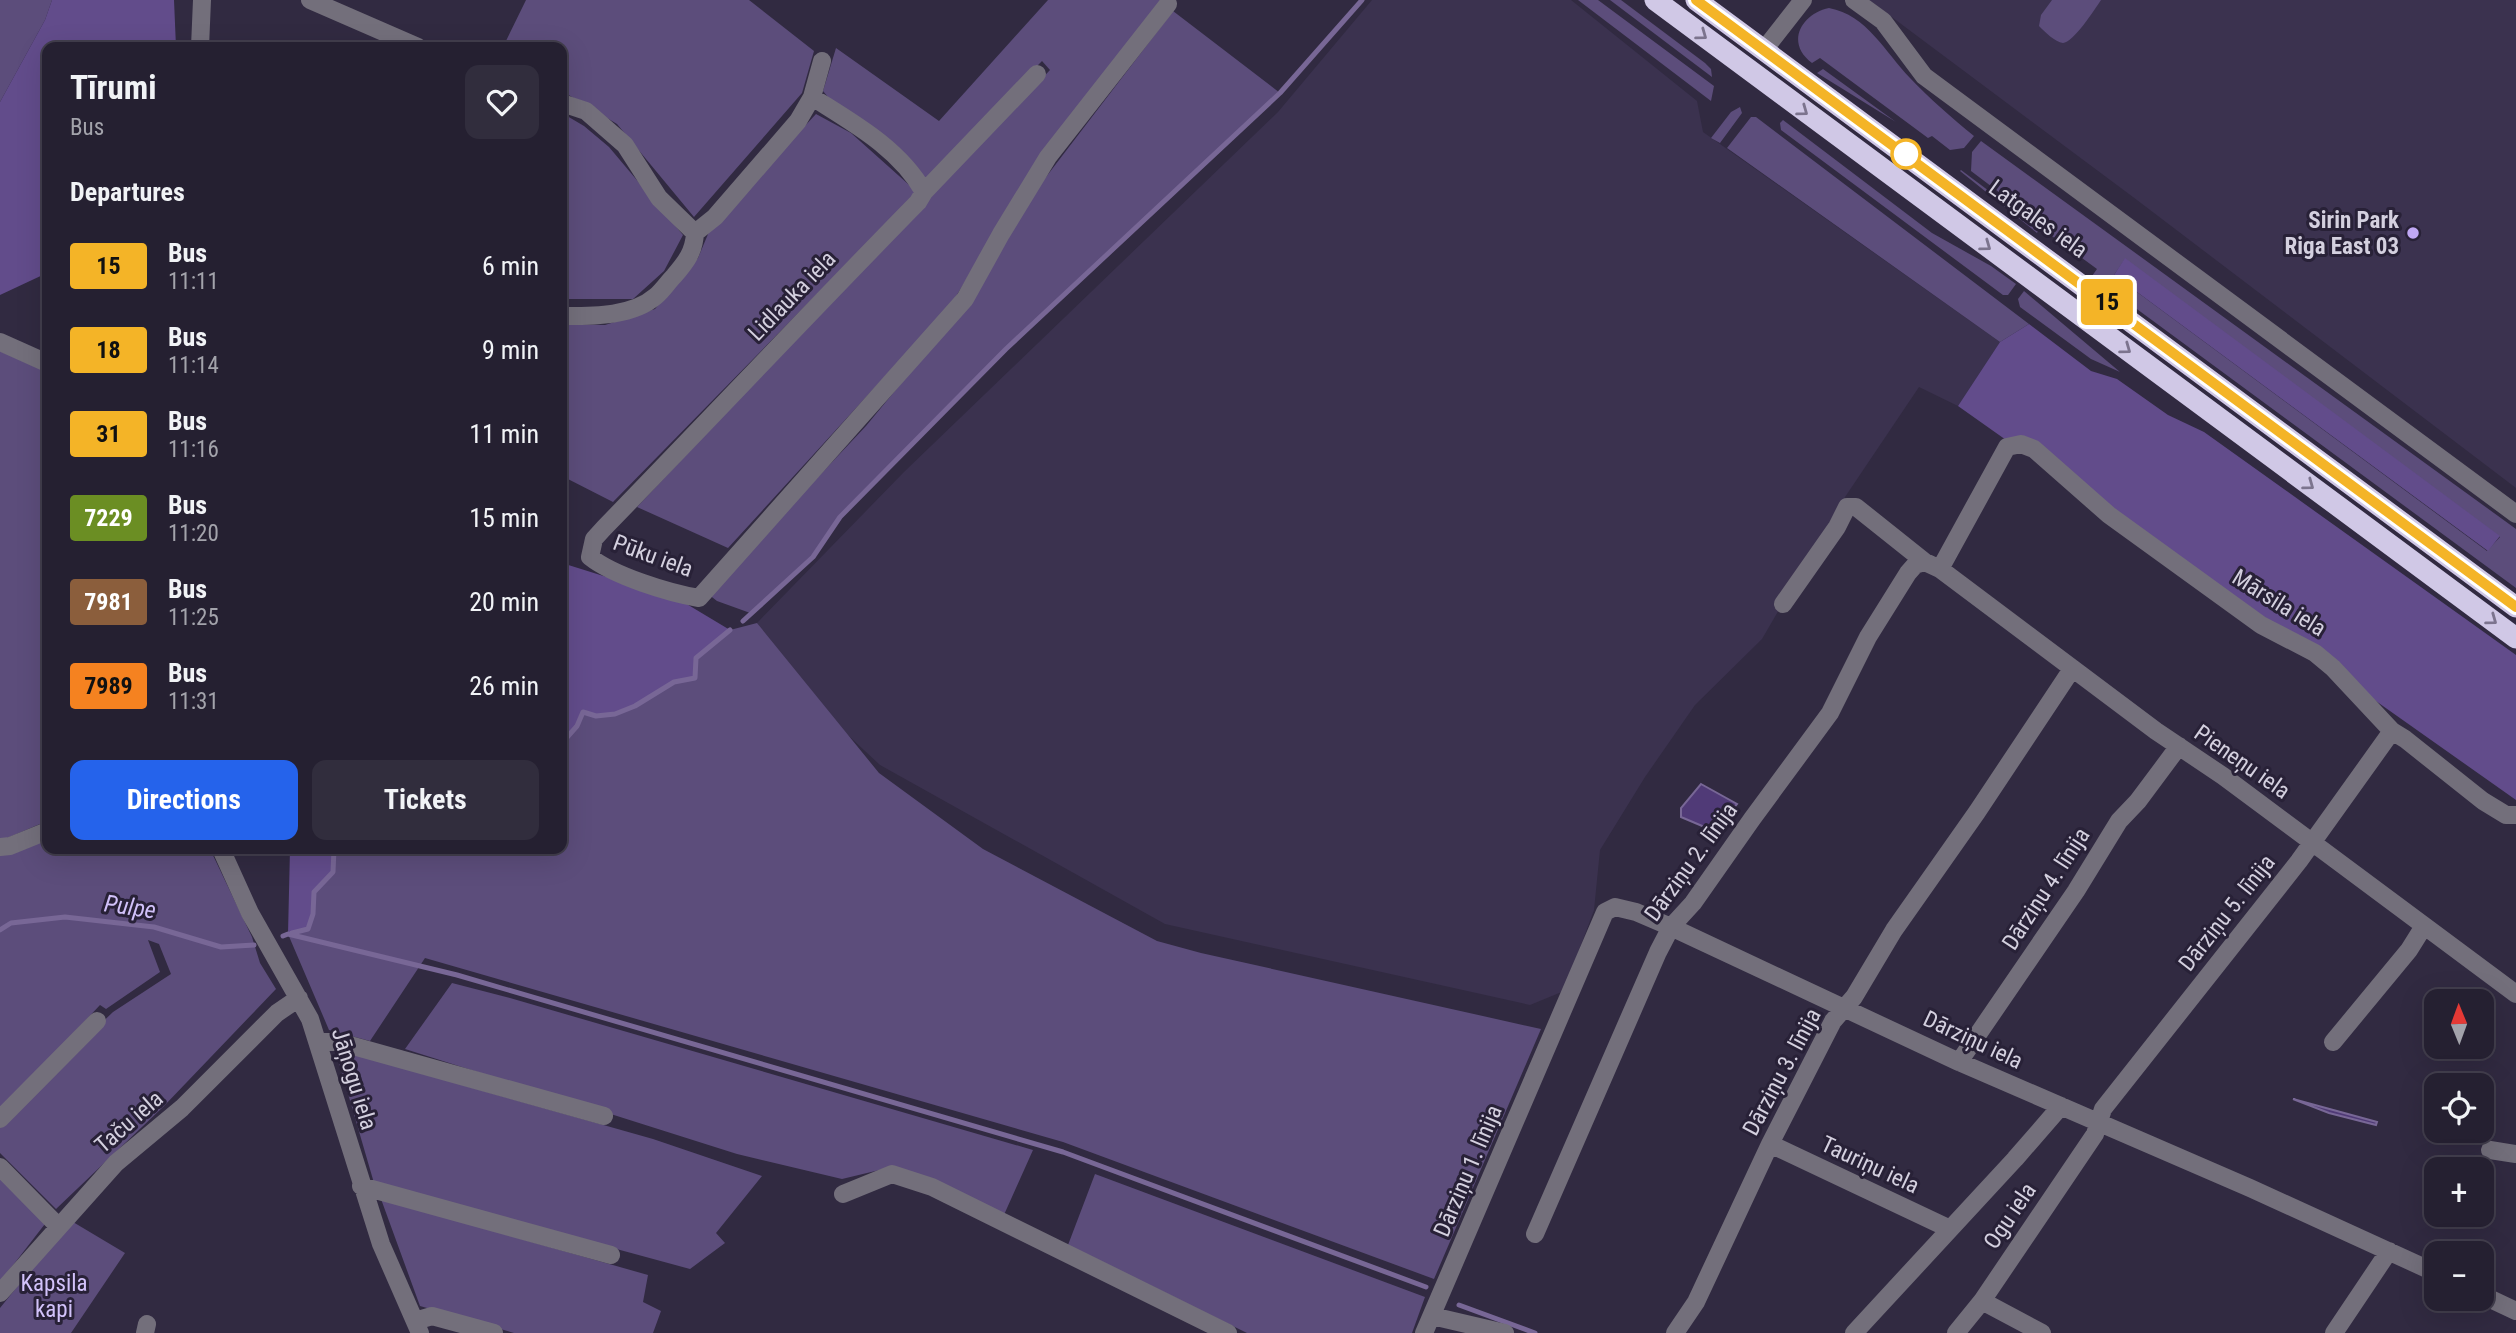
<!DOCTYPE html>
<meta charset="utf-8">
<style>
body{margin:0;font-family:"Roboto Condensed",sans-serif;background:#312d3d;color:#f1f3f6;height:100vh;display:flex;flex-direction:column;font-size:26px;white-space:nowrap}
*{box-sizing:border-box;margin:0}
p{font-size:23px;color:#a3a3ab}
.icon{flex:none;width:38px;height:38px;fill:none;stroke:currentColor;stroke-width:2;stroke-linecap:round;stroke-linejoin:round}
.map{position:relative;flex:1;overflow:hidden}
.side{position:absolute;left:42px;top:42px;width:525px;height:812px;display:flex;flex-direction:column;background:#252031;border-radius:14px;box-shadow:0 7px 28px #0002,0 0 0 2px #423e4d}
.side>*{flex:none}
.badge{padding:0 14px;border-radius:5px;font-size:24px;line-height:46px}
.needle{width:46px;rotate:359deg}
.tools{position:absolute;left:2424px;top:989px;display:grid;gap:14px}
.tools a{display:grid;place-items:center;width:70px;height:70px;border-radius:14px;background:#252031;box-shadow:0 7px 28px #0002,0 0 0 2px #423e4d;font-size:35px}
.map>.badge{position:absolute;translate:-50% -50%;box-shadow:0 0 0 4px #fff}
h2{padding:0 28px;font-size:26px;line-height:63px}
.round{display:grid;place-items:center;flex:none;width:74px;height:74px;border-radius:14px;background:#312d3d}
.head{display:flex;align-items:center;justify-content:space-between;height:119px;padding:0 28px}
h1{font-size:33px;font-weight:700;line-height:52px}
.cta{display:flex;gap:14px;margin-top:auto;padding:14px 28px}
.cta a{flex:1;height:80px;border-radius:14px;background:#2563eb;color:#fff;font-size:28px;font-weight:700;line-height:80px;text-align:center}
.cta a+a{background:#312d3d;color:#f1f3f6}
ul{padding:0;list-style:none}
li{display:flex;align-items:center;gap:21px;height:84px;padding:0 28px}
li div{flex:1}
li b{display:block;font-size:26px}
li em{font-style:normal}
li .badge{min-width:77px;font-weight:700;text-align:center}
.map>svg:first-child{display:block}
.built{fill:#3b324f}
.green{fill:#5c4d7b;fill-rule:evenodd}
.forest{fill:#624c8b}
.water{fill:#503a77;stroke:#786796;stroke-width:2}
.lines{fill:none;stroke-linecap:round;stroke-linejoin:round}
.stream{stroke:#786796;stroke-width:5}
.minor{stroke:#736f7b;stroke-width:18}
.highway{stroke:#d0c8e6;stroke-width:21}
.oneway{stroke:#7c748e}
.line-casing{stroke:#fff;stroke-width:16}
.line{stroke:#f4b427;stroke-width:10}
.stop-dot{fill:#fff;stroke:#f4b427;stroke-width:3.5}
.poi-dot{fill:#c0a8f4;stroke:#282137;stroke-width:2.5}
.labels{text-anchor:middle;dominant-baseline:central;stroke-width:6;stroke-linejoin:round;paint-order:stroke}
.street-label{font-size:23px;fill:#d4d0df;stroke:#282137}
.poi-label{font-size:23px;font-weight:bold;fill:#d4d0df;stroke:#282137;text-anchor:end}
.park-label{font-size:23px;fill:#d2c2fa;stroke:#282137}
.water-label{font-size:24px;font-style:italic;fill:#d1c1f9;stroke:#282137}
</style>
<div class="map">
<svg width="2516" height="1333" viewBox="0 0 2516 1333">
<rect width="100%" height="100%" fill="#312a41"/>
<!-- built -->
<path class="built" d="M1372,0h199l126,101 6,31 297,210 -42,64 -39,-19 -76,113 -81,139 -67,66 -50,72 -45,73 -6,60 -30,81 -34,14 -365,-81 -285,-159 -75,-70 -48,-72 147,-151 374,-360z
M1869,0h647v488l-383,-291z"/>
<!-- green -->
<path class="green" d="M0,0h52l-7,20 -45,82z
M526,0h223l65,51 -12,42 -108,124 -77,-93 -55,-33v-44h-59z
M1048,0h113l-163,227 -46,76 -224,245 -91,-41 413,-437 -8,-9 -116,118 -45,-46 -48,-30 -10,-12 13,-43 103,73z
M1578,0h20l116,86 -3,15z
M1610,0h11l84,63 6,6 1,8z
M2052,0h49c-6,9 -28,43 -38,43 -8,-1 -18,-11 -24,-17l2,-11z
M1829,8c38,7 56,44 81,70 19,20 42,40 64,58l-10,12 -14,2 -18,-14 -4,2 -108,-80 -8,5c-27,-20 -11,-49 17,-55z
M1173,11l107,82 -274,256 -166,168 -27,40 -60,57 -36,-13 -9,-7 158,-168 80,-97 87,-135z
M1823,69l73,53 -79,-49z
M1740,107l2,6 -22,30 -9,-5 20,-26z
M562,113l22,13 25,21 74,88 -19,36 -31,28h-71z
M816,114l35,19 66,59 -304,310 -51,-26v-150l3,-2 40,1 50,-16 43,-51 13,-31z
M1751,117h5l273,207 -29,18 -273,-194z
M1783,120l149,113 59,33 25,18 -8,11h-5l-222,-165 -1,-7z
M1981,141l535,388v59l-424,-312 5,-7 -71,-52 -10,-12 -45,-34 1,-19zM2125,259l374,277 1,1 -13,14 -373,-276z
M1961,170l48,36 13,13 16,12 -1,2 -77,-62z
M2024,291l96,81 -29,-13 -71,-52 -2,-8z
M0,351l47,21v449l-47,20z
M757,623l122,150 104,76 174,92 44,12 340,76 -107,250 -371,-137 -638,-184 -55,83 -41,-11 -41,-96 20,-5 5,-15 1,-22 19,-20 1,-23h228v-106l15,-17 6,-14 13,4 39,-10 62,-39 -1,-9 34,-28z
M47,836v13h163l42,88 8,26 16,26 -112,117 -108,103 -56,-56v-26l68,-72 45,-43 58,-38 -12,-30 -11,-4 12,32 -54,37 -6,-4 -100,106v-261z
M452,983l58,15 523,152 -30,67 -111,-50 -50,12 -105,-25 -332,-105z
M335,1049l318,90 109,37 -46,57 9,10 -35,26 -316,-86z
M1095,1174l330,123 -13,36h-165l-179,-88z
M0,1176l48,44 -48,62z
M381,1199l267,76 -5,27 18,9 -8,22h-139l-94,-27z
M73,1222l52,31 -54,80h-71v-25l59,-73z"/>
<!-- forest -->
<path class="forest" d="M52,0h122l2,47h-129v226l-47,22v-193l45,-82z
M2125,258l375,278 -12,15 -374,-276z
M2029,324l62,47 26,8 51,36 36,17 312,223v145l-558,-394 42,-64z
M562,563l118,37 50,30 -34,28 -1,20 -21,4 -39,24 -20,8 -19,2 -13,-4 -6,14 -15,17z
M290,849h44l-1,23 -19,20 -1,22 -5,15 -20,5z"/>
<!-- water -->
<path class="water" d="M1701,784l36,20 -23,27 -33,-14v-9z
M2293,1099l84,23 -1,3 -47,-12z"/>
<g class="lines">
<!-- stream -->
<path class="stream" d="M743,621l70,-64 27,-40 166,-168 274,-256 82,-93
M562,743l15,-17 6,-14 13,4 19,-2 20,-8 39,-24 21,-4 1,-20 34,-28
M0,930l11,-7 54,-6 89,10 67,20 33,-2
M292,933l16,-4 5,-15 1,-22 19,-20 1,-23
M283,936l5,-2 169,41 606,177 363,135
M1459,1305l76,28"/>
<!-- minor -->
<path class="minor" d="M310,0l108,47
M1854,0l29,21 41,55 592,438
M200,47l2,-47
M1763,51l40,-51
M1037,74l-113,118 -6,10c-106,108 -209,218 -314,326l-10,11 -4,18c24,19 79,36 109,41l266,-299 36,-65 47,-77 120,-153
M812,97c41,26 87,51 112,95
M562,103l24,8 39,34 34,53 36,35
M562,316c30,0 70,1 94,-20 7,-6 12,-14 18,-20 12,-14 20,-24 21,-43l20,-16 83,-96 14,-24 10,-36
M0,342l47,21
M1940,569l67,-122 14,-3 13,5 75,66 152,110 54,28 18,15 59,63 13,8 78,62 23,14h10
M1783,604l54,-77 10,-20h9l69,55
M0,847l10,-1 37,-15
M221,849l29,64 60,106 71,225 39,89
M318,1042h21l265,74
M2333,1042l76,-92 15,-24
M1959,1062l117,-171 43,-70 19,-20 41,-55
M0,1119l97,-98
M1770,1144l180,85
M2490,1150l26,4
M0,1167l58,59
M361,1186l250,69
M843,1194l49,-20 40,13 296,146
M1535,1234l123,-282 13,-25 22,-24 59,-84 78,-106 38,-76 40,-64 7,-8 10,-3 15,7 216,162 67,45 293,218
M0,1293l116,-130 66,-55 95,-95 22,-15
M2482,1295l34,16
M1982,1301l60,32
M1432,1316l73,17
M415,1321l17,-5 62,17
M145,1333l2,-9
M1424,1333l181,-421 10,-5 21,5 35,15 288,135 291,126 186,85
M1675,1333l21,-31 74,-158 63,-123 21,-24 40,-67 83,-118 95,-143
M1854,1333l161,-174 46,-53
M1956,1333l26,-32 113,-167 8,-25 196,-248 93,-130
M2334,1333l55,-82"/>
<!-- highway -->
<path class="highway" d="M1655,0l861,638
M1696,0l820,607"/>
</g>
<!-- one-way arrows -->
<defs><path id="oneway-chevron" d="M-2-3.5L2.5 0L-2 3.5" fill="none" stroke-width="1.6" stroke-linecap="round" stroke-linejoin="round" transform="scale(1.75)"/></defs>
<g class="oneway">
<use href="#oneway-chevron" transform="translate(1702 35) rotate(36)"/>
<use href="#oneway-chevron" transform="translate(1803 111) rotate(36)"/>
<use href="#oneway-chevron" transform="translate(1986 246) rotate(36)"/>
<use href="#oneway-chevron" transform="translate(2126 349) rotate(36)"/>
<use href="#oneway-chevron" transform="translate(2309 485) rotate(36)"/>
<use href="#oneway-chevron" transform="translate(2492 620) rotate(36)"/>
</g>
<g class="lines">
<!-- line casing -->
<g class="line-casing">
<path id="line" d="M1696,0l820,607"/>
</g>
<!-- line -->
<use href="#line" class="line"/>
</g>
<!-- markers -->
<circle class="stop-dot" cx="1906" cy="154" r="14"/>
<circle class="poi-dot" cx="2413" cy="233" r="7"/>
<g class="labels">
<!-- street labels -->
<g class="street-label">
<text transform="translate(2038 219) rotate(36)">Latgales iela</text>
<text transform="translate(792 296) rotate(-46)">Lidlauka iela</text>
<text transform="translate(653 556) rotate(20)">Pūku iela</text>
<text transform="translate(2279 603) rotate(32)">Mārsila iela</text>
<text transform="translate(2242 762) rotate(35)">Pieneņu iela</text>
<text transform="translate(1691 862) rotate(-54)">Dārziņu 2. līnija</text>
<text transform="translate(2046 889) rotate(-57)">Dārziņu 4. līnija</text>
<text transform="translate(2227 913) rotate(-52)">Dārziņu 5. līnija</text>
<text transform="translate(1973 1040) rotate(25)">Dārziņu iela</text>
<text transform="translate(1782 1072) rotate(-62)">Dārziņu 3. līnija</text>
<text transform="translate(354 1079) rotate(73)">Jāņogu iela</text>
<text transform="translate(129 1122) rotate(-41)">Taču iela</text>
<text transform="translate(1870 1165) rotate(25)">Tauriņu iela</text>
<text transform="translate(1468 1171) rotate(-67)">Dārziņu 1. līnija</text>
<text transform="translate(2010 1216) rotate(-56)">Ogu iela</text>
</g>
<!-- poi labels -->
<g class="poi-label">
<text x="2399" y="220">Sirin Park<tspan x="2399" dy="26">Riga East 03</tspan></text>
</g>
<!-- park labels -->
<g class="park-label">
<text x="54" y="1283">Kapsila<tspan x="54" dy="26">kapi</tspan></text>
</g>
<!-- water labels -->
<g class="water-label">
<text transform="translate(130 907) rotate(8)">Pulpe</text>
</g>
</g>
</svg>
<div class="tools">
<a><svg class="needle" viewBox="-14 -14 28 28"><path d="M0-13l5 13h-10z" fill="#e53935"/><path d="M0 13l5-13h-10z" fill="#a3a3ab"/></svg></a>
<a><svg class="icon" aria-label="locate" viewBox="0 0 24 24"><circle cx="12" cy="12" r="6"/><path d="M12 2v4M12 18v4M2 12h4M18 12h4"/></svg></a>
<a>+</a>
<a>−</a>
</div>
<b class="badge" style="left:2107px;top:302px;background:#f4b427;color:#111">15</b>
<section class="side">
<div class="head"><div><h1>Tīrumi</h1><p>Bus</p></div><a class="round"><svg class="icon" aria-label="heart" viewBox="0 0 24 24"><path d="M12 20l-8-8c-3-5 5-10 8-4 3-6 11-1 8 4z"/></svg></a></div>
<h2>Departures</h2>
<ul>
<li><span class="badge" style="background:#f4b427;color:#111">15</span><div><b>Bus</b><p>11:11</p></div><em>6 min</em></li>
<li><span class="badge" style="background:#f4b427;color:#111">18</span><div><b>Bus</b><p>11:14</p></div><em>9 min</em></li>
<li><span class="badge" style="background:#f4b427;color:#111">31</span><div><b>Bus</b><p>11:16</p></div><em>11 min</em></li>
<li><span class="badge" style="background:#6b8e23;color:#fff">7229</span><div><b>Bus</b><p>11:20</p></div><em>15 min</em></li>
<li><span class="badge" style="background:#8b5e3c;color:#fff">7981</span><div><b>Bus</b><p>11:25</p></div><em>20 min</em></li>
<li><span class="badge" style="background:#f58220;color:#111">7989</span><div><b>Bus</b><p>11:31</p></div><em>26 min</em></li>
</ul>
<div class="cta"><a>Directions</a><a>Tickets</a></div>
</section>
</div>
